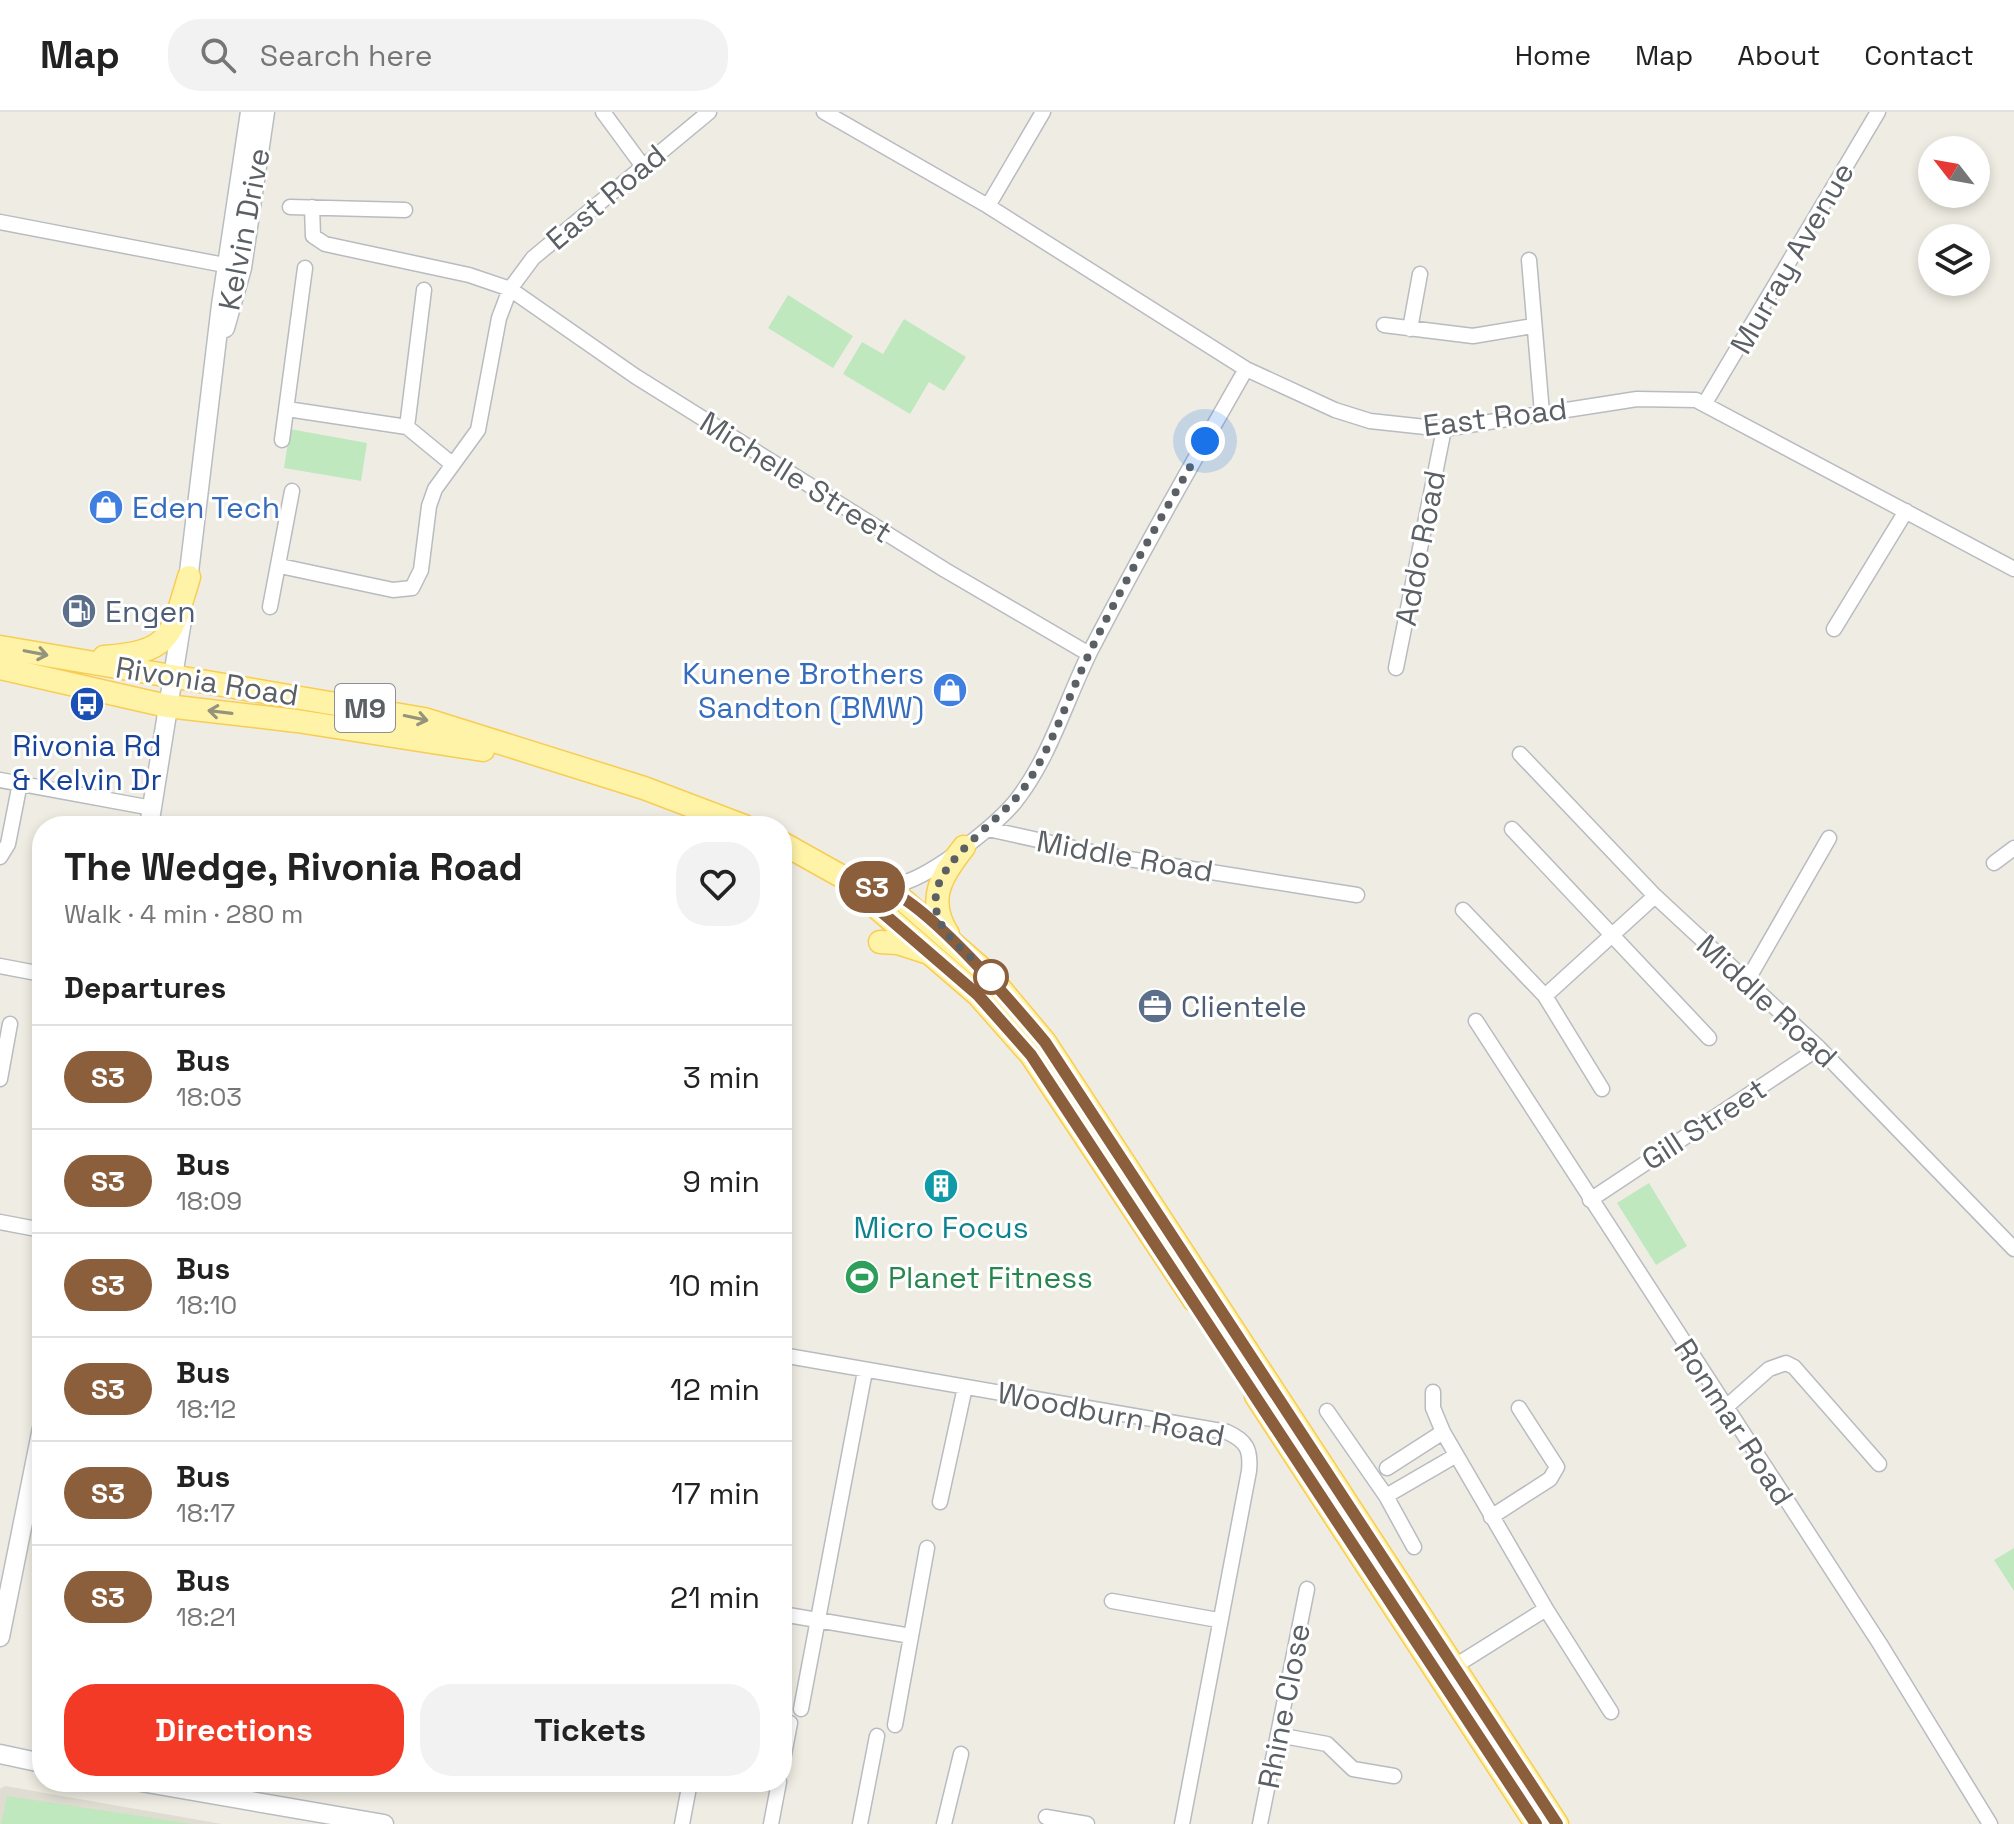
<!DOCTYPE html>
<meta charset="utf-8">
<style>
body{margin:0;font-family:"Space Grotesk",sans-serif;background:#f2f2f2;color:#222;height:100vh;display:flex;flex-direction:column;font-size:30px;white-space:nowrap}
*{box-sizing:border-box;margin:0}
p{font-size:26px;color:#767676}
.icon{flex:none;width:44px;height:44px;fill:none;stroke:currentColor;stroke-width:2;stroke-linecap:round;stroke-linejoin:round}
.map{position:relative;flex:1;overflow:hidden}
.side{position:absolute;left:32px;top:704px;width:760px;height:976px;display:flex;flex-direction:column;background:#fff;border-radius:32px;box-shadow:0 4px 12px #0003}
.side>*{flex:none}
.badge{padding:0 16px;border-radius:26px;font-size:28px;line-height:52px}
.needle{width:52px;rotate:301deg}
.controls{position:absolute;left:1918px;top:24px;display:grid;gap:16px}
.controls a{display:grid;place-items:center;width:72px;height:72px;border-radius:50%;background:#fff;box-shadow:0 4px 12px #0003;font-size:40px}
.you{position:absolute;width:40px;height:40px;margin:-20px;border:6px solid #fff;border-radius:50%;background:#1a73e8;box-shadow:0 0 0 12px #1a73e833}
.map>.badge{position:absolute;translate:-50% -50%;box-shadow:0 0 0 4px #fff}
h2{padding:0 32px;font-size:30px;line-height:72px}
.round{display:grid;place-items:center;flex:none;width:84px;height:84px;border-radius:32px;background:#f2f2f2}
.summary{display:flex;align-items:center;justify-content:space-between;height:136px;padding:0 32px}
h1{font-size:38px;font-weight:600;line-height:60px}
.button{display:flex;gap:16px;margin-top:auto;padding:16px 32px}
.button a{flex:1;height:92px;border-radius:32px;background:#f23a27;color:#fff;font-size:32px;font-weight:600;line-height:92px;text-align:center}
.button a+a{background:#f2f2f2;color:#222}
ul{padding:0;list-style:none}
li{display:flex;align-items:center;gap:24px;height:104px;padding:0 32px;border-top:2px solid #e0e0e0}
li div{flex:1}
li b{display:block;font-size:30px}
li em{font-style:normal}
li .badge{min-width:88px;font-weight:700;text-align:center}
header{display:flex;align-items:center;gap:48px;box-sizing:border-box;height:112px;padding:0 40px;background:#fff;border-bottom:2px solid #e0e0e0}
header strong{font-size:38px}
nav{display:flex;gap:44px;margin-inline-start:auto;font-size:28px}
.search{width:560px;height:72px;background:#f2f2f2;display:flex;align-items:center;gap:20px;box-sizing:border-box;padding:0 28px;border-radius:32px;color:#767676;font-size:30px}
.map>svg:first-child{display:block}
.education{fill:#dfdcd2}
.green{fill:#bfe8bf}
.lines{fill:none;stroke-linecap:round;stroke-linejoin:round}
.minor-casing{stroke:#b8bbc0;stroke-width:17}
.secondary-casing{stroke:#b9bdc2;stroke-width:21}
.primary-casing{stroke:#f8cd53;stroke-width:25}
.minor{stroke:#fff;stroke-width:14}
.secondary{stroke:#fff;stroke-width:18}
.primary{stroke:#fff3a8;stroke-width:22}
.oneway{stroke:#94937c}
.line-casing{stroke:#fff;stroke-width:18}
.line{stroke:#8b5e3c;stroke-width:12}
.walk{stroke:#5b6065;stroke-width:8;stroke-dasharray:0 14.4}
.stop-dot{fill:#fff;stroke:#8b5e3c;stroke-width:4}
.labels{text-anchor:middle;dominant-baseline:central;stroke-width:6;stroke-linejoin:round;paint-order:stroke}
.shield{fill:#fff;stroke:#8c9093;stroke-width:2}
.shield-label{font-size:28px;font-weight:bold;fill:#5b6065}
.street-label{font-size:30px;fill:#5b6065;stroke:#fff}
.shop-label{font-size:30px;fill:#366cbe;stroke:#fff;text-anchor:start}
.service-label{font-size:30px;fill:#4e5e75;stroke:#fff;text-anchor:start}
.transit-label{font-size:30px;fill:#164399;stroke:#fff}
.culture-label{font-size:30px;fill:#0d838f;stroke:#fff}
.leisure-label{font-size:30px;fill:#27864d;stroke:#fff;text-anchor:start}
</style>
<header>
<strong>Map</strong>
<div class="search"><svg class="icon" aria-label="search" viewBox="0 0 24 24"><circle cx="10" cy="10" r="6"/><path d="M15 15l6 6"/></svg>Search here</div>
<nav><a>Home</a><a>Map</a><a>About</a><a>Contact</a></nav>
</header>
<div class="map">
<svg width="2014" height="1712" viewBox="0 0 2014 1712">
<rect width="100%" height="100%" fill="#efede3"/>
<!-- education -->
<path class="education" d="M5,1674l217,38h-222v-35z"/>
<!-- green -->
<path class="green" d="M788,183l65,41 -20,32 -65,-40z
M904,207l62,38 -22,34 -15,-9 -19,32 -67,-40 19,-32 21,12z
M290,317l77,14 -6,38 -77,-13z
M1649,1071l38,63 -31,19 -39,-62z
M2014,1436v43l-20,-31z
M7,1684l185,28h-191z"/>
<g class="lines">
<!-- minor casing -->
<g class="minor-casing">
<path id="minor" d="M603,0l39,53
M824,0l164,94 258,163 89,41 35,11 74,8 193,-30 59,1 318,169
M988,94l55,-94
M290,95l115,3
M312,95l1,29 12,8 144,31 41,14 125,87 310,194 144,84
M0,110l235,45
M1529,148l13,153
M1384,213l89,11 60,-10
M1410,217l10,-55
M1705,291l173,-291
M287,297l120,18 45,37
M407,315l17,-137
M282,328l23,-172
M280,454l113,24 19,-2 9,-18 8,-64 6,-17 43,-59 21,-112 11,-29 23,-31 176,-146
M270,495l22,-116
M1834,517l72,-118
M1396,556l48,-239
M1520,642l135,142 164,152 195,201
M0,668l152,28
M988,717l122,27 247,39
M1512,717l197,209
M0,745l8,-13 12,-61
M1994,751l20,-15
M879,775c7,-2 16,-2 24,-4 32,-10 90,-55 112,-81 35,-44 51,-102 76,-152 49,-95 102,-188 155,-281
M1463,798l82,86 57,93
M0,854l42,8
M1747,869l82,-143
M1545,884l110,-100
M1476,909l404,623 110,180
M0,967l10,-55
M1590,1088l229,-152
M0,1110l42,8
M782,1243l445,77c20,9 24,18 22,39l-67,353
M1433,1280v16l10,24 103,177 -99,62
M1725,1296l44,-39 17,-6 8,4 85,97
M1327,1299l59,85 69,-40
M1387,1356l56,-36
M1386,1384l28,51
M940,1390l25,-115
M1491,1405l59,-38 7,-12 -38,-59
M1112,1489l106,19
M1546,1497l65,103
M782,1502l129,22
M801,1597l64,-338
M895,1613l32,-177
M1278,1623l49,9 26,25 41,7
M782,1653l8,-42
M1046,1705l41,7
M682,1712l8,-42
M771,1712l8,-42
M860,1712l17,-88
M944,1712l17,-70
M1260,1712l47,-235"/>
</g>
<!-- secondary casing -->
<g class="secondary-casing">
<path id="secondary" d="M225,216l17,-60 23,-156
M187,477l34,-284 29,-193
M149,714l34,-212
M0,1525l42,-209
M0,1642l42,9
M141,1670l243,42"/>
</g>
<!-- primary casing -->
<g class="primary-casing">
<path id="primary" d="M0,535l424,72 220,69 100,38
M104,545c68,-5 67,-21 85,-80
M0,556l167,38 130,15 186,29
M782,731l75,42 23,2 22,12 86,75 57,68 512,782
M861,775l8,14 109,94 53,60 163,245
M948,822c-22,-34 -7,-58 16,-87
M880,830l18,1 28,9
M1256,1284l280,428"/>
</g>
<!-- minor -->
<use href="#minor" class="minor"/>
<!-- secondary -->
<use href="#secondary" class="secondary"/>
<!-- primary -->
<use href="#primary" class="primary"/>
</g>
<!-- one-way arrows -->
<defs><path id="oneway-shaft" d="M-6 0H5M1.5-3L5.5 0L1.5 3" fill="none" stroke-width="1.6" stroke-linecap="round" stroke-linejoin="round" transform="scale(2)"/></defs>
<g class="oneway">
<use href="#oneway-shaft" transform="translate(36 541) rotate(11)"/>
<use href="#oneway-shaft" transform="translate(220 600) rotate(-173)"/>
<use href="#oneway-shaft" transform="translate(416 606) rotate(12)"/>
</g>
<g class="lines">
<!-- line casing -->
<g class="line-casing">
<path id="line" d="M1536,1712l-505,-769 -53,-60 -109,-94 -8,-14c6,0 14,-2 19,0 44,11 134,118 165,155l512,782"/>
</g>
<!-- line -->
<use href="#line" class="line"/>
<!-- walk -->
<path class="walk" d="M991,865c-21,-25 -60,-43 -55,-82 4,-38 68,-76 90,-110 27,-40 42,-88 63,-131 35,-73 76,-143 116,-213"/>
</g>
<!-- icons -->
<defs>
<g id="shop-disc" transform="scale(1.8)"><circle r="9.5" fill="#3f7fe0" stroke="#fff"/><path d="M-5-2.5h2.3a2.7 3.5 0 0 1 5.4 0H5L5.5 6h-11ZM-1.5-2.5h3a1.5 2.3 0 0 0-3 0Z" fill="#fff"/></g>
<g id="fuel-disc" transform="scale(1.8)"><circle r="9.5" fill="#5c6f8a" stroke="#fff"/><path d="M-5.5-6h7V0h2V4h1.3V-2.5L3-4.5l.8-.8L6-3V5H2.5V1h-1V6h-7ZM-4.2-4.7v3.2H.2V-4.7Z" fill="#fff"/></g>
<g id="bus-disc" transform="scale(1.8)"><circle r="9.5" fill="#1a4fb4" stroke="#fff"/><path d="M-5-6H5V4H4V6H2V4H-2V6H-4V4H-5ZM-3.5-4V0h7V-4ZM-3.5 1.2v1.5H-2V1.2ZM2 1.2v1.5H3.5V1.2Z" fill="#fff"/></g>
<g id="office-disc" transform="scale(1.8)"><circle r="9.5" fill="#5c6f8a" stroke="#fff"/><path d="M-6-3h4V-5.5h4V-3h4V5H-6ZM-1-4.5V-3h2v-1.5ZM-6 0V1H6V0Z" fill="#fff"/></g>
<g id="building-disc" transform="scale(1.8)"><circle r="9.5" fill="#0f9aa8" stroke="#fff"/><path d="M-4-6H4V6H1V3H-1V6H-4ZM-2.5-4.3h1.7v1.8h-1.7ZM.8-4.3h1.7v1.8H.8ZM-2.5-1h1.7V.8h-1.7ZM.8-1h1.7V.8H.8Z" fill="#fff"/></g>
<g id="stadium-disc" transform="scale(1.8)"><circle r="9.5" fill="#2e9e5b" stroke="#fff"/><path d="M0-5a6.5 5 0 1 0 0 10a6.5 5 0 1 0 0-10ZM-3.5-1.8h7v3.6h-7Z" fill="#fff"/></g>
</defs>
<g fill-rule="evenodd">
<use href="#shop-disc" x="106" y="395"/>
<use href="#fuel-disc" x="79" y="499"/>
<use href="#shop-disc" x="950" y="578"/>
<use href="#bus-disc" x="87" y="592"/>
<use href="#office-disc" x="1155" y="894"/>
<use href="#building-disc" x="941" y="1074"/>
<use href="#stadium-disc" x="862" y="1165"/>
</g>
<!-- markers -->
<circle class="stop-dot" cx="991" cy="865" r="16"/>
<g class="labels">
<!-- shield labels -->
<rect class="shield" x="335" y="572" width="60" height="48" rx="6"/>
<g class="shield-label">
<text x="365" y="596">M9</text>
</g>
<!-- street labels -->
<g class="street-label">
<text transform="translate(606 85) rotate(-40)">East Road</text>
<text transform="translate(244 117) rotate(-79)">Kelvin Drive</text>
<text transform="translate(1792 146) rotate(-60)">Murray Avenue</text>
<text transform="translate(1495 305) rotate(-7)">East Road</text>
<text transform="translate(796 365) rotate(32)">Michelle Street</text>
<text transform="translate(1420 436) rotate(-79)">Addo Road</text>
<text transform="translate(207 569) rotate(9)">Rivonia Road</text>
<text transform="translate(1125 744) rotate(10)">Middle Road</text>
<text transform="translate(1767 889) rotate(43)">Middle Road</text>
<text transform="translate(1704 1012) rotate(-33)">Gill Street</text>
<text transform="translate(1111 1302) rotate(11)">Woodburn Road</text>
<text transform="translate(1734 1310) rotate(57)">Ronmar Road</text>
<text transform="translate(1284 1594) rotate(-79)">Rhine Close</text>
</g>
<!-- shop labels -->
<g class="shop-label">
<text x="132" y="395">Eden Tech</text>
<text x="924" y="561" text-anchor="end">Kunene Brothers<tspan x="924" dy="34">Sandton (BMW)</tspan></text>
</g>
<!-- service labels -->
<g class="service-label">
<text x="105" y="499">Engen</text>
<text x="1181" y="894">Clientele</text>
</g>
<!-- transit labels -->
<g class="transit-label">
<text x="87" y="633">Rivonia Rd<tspan x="87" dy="34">&amp; Kelvin Dr</tspan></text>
</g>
<!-- culture labels -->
<g class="culture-label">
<text x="941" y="1115">Micro Focus</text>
</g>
<!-- leisure labels -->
<g class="leisure-label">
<text x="888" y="1165">Planet Fitness</text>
</g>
</g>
</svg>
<div class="controls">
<a><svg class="needle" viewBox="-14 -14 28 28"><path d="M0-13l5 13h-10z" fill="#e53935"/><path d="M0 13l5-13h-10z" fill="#767676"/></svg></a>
<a><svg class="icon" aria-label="layers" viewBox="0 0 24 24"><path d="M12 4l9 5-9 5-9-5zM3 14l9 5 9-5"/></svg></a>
</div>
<div class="you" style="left:1205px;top:329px"></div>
<b class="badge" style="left:872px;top:775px;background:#8b5e3c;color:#fff">S3</b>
<section class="side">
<div class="summary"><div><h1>The Wedge, Rivonia Road</h1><p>Walk · 4 min · 280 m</p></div><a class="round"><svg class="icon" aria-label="heart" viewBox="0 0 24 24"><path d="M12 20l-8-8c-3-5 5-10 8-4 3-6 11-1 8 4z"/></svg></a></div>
<h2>Departures</h2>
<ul>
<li><span class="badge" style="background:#8b5e3c;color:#fff">S3</span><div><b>Bus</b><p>18:03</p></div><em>3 min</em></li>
<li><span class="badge" style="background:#8b5e3c;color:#fff">S3</span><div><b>Bus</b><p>18:09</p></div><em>9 min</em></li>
<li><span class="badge" style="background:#8b5e3c;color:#fff">S3</span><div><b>Bus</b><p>18:10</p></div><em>10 min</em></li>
<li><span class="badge" style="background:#8b5e3c;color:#fff">S3</span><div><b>Bus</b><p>18:12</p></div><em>12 min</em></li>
<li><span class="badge" style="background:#8b5e3c;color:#fff">S3</span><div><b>Bus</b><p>18:17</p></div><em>17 min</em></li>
<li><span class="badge" style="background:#8b5e3c;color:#fff">S3</span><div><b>Bus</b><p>18:21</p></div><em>21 min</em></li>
</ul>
<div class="button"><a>Directions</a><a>Tickets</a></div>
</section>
</div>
